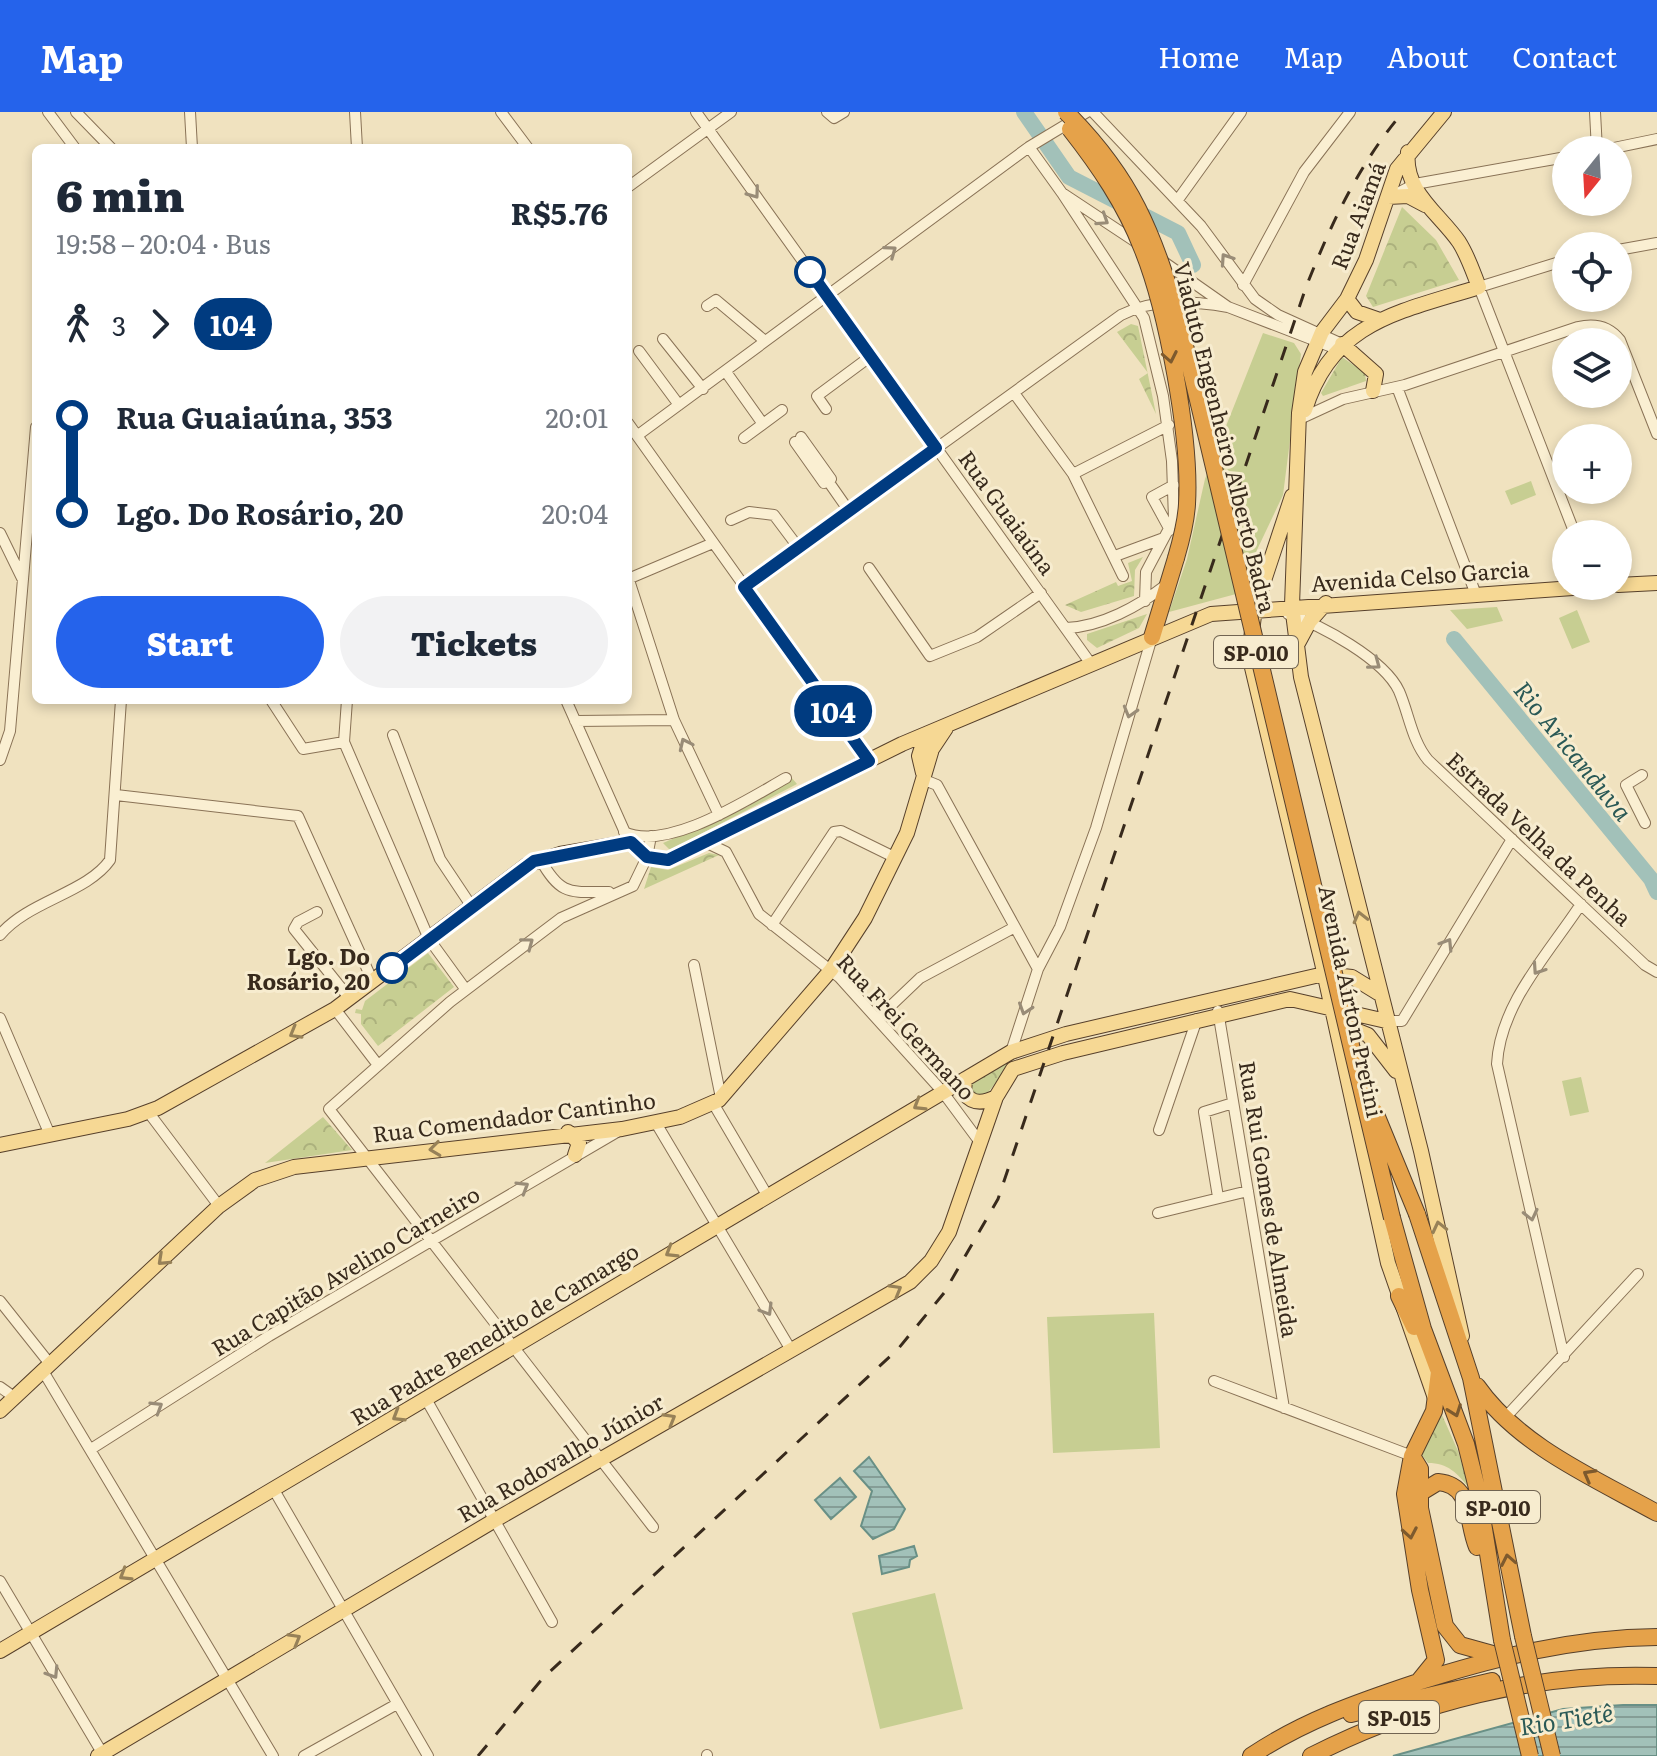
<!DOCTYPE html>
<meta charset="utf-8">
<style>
body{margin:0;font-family:Literata,serif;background:#f2f2f3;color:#1f2937;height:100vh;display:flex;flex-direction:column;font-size:30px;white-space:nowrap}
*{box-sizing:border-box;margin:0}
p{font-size:26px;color:#747a83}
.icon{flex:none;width:44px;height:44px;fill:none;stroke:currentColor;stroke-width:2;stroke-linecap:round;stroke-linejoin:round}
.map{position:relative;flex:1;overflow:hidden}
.drawer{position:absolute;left:32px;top:32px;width:600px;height:560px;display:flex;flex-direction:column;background:#fff;border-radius:12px;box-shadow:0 4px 12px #0003}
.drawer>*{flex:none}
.badge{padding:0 16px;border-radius:26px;font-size:28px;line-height:52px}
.needle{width:52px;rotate:198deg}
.fabs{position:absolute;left:1552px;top:24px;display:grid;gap:16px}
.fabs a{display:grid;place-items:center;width:80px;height:80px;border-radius:50%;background:#fff;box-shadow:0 4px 12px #0003;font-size:40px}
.map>.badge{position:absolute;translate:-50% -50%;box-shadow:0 0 0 4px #fff}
.legs{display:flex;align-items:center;gap:12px;height:88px;padding:0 24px;font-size:26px}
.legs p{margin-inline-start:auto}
.summary{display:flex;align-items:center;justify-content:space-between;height:136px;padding:0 24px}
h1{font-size:44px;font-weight:800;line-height:60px}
.cta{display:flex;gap:16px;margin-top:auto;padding:16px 24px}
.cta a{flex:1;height:92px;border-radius:48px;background:#2563eb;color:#fff;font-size:32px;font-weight:800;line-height:92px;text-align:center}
.cta a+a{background:#f2f2f3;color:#1f2937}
ul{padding:0 24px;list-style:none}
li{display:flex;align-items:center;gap:28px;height:96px;font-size:30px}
li i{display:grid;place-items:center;width:12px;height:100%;margin:0 10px;background:currentColor}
li i::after{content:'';width:20px;height:20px;margin:-10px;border:6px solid;border-radius:50%;background:#fff}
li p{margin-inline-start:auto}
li:first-child i{background:linear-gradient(#0000 50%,currentColor 0)}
li:last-child i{background:linear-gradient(currentColor 50%,#0000 0)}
header{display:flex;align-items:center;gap:48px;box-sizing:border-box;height:112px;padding:0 40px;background:#2563eb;color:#fff}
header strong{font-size:38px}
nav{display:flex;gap:44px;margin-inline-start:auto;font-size:28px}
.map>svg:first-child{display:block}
.green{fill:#c7ce92}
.park{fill:url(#park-crowns)}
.water{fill:url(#water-rules);stroke:#699086;stroke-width:2}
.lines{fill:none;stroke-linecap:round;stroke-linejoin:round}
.river{stroke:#a2c1b9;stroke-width:16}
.minor-casing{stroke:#897256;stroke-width:12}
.major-casing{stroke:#57402b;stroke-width:16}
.highway-casing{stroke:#57402b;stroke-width:18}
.minor{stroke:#faefd2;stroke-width:10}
.major{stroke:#f6d894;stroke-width:14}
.highway{stroke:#e5a24a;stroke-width:16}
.rail{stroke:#382a1c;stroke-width:3;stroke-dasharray:14 14;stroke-linecap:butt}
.highway-bridge-casing{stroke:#57402b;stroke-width:18;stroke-linecap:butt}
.highway-bridge{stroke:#e5a24a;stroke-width:16}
.oneway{stroke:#998c77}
.oneway2{stroke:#7d5a2e}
.oneway3{stroke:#978158}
.line-1-casing{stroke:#fff;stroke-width:18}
.line-1{stroke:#003b80;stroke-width:12}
.stop-1-dot{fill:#fff;stroke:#003b80;stroke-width:4}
.labels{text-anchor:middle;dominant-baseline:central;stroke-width:6;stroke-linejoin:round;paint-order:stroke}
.shield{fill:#f7eccf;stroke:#716452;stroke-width:2}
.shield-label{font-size:20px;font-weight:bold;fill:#382a1c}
.street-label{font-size:22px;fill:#382a1c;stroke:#f7eccf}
.stop-label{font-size:22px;font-weight:bold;fill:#382a1c;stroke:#f7eccf;text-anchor:end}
.water-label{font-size:24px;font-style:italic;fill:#2a5956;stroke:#f7eccf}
</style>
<header>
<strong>Map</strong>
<nav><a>Home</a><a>Map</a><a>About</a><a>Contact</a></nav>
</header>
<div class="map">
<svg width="1657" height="1644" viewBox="0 0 1657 1644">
<defs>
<pattern id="park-crowns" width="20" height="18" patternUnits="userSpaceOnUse" patternTransform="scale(2)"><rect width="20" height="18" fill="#c7ce92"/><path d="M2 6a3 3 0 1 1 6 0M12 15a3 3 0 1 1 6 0" fill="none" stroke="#acb17d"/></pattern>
<pattern id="water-rules" width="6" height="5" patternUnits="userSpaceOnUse" patternTransform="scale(2)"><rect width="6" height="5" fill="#a2c1b9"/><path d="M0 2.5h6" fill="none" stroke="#859d96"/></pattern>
</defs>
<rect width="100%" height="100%" fill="#f0e2bf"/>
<!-- green -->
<path class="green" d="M1263,221l31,10 7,11 -18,141 -47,99 -67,18 18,-53 18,-80z
M1531,369l5,14 -25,10 -6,-14z
M1497,495l6,14 -36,8 -17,-19z
M1577,498l13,32 -18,7 -13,-31z
M791,665l6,7 -127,66 -7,-7 84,-36z
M1581,965l8,35 -19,4 -8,-35z
M1154,1201l6,135 -107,5 -6,-136z
M935,1481l28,116 -83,20 -28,-116z"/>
<!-- park -->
<path class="park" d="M1402,95l34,33 23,40 -86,27 -7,-11z
M1131,212l7,2 18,88 -17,-35 9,-6 -31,-41z
M1342,245l23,16 1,8 -43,15 -2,-3z
M1143,445l-8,13 -1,26 -53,16 -16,-7 51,-23 2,4 14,-5 -4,-18z
M1147,502l-8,14 -42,20 -10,-8v-6z
M709,741l10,2 -75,34 7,-22 17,3z
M428,841l26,34 -76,59 -17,-22v-10l-6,-1 1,-4 6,1 3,-9z
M1015,946l-29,37 -8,1 -9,-7v-6z
M323,1005l29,33 -87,13z
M1442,1303l16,36 11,37c-12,-15 -21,-25 -41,-25l-9,-12z"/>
<!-- water -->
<path class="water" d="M869,1345l36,52 -11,20 -21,10 -12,-13 11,-35 -18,-20z
M840,1366l16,19 -25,22 -16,-19z
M914,1434l3,10 -7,4 -1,7 -27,7 -3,-18z
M1623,1593h34v51h-264l170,-47z"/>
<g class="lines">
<!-- river -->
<path class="river" d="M1024,0l45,65 109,56 15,32
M1454,527l197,240 6,13"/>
<!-- minor casing -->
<g class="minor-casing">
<path id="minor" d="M48,0l27,36
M76,0l35,36
M190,0l2,36
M355,0l2,36
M501,0l27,36
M696,0l395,552
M827,0l7,6 10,-6
M1093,0l108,114 54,73 23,16 64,29
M1595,0l2,38
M1029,35l33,46 77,51
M1604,38l53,-11
M628,75l103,-75
M1062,81l82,125 19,78 9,65 2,58 -28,53 -1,29
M1394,83l21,-11 151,-27
M1177,89l64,-89
M1618,138l39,-7
M1161,148l67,47 109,42
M1566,148l-87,27 96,247
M1243,173l61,-113 46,-60
M707,194l9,-6 49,41
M663,227l40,50
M639,239l40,54
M726,260l37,52
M1397,275l78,205
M1014,281l59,81 50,102
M826,297l-9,-13 54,-40
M1304,305l39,-18 62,-14 173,-58c17,-4 31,-1 42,13l37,94
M628,311l241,338
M638,323l391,-288 58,-35
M744,326l38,-28
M795,330l29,41 7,-4 -30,-42
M1073,362l96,-49
M828,369l21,30
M731,408l18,-8 25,3 24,32
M1170,418l-18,-33 22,-12
M0,421l22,45
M1115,444l49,-18
M869,456l61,88 47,-19 64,-44
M628,465l46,143 45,95
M628,467l85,-36
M744,475l377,-272c32,-17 72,-14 107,-8
M1288,502c33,11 96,45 111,77 10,23 13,50 29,69l217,205 12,7
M1066,516c35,-1 73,-22 100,-43
M271,588l32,49 41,-7
M347,588l-3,42 85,197 37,51
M566,588l61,137
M575,609l99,-1
M393,623l47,124 32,48
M0,648l10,-29 26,-304
M1642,663l-16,10 19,38
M922,667l15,6 101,184
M116,683l182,21 75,166
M624,720c44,20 124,-33 162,-54
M651,724l-4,21 -14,29 -72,32 -111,84 -121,107 324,418
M705,730l21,10 33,62 80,63 103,114 37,50
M540,747c21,37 29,33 69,33
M317,800l-19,10 -4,7 56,70
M772,813l62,-93 7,-1 55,27
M0,823c28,-34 87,-42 110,-75l11,-160
M694,853l27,133
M335,897l43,56
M1218,899l66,397
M0,906l50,117
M878,906l42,-40 95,-51
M1386,909h16l110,-182
M1011,940l27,-83 22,-42 36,-99 56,-191
M713,991l54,92
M149,1001l70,93
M656,1011l135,227
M1159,1018l38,-111
M1218,1085l-14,-85 29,-9
M1158,1101l90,-22
M0,1189l50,63
M1564,1245l-67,-293c3,-60 52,-111 84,-160
M43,1259l230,385
M1214,1269l198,75
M0,1275l14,10
M426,1287l126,223
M1504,1307l134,-145
M91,1337l178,-113 348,-204
M274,1378l154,266
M0,1469l104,175
M707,1643v1
M304,1644l93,-52"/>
</g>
<!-- major casing -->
<g class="major-casing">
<path id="major" d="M1444,0l-47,57 -31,91 -19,39 -25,33 -17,40 -6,41 -7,192 9,72 120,474 41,185
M1388,85l20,-1 17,9
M1347,187l10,13 23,8
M1342,232l34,30 -3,17
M1305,298c27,-89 95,-98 174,-123 -6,-15 -11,-31 -20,-45 -19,-28 -56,-51 -51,-90
M1292,384l-37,112 -6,47 73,308 66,300 47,135
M1618,473l39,-2
M1296,535l14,-26 16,-18
M923,661l-4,-17 7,-22
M1339,926l14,-9 15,6 28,36
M965,967l-1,14c9,12 20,10 32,4
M568,1020l11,11 -4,12
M0,1033l128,-26 30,-11 177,-99 192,-144 33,-11 71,-12 16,15 21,3 234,-116 309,-130 390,-28
M0,1299l219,-205 36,-26 39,-13 328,-38 58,-12 39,-17 112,-130 34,-52 42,-85 25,-84 14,-21
M0,1539l1011,-599 55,-18 258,-60 28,3 26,16
M98,1644l397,-236 415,-238 21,-21 18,-29 47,-135 17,-28 50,-16 227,-54 96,22"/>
</g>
<!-- highway casing -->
<g class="highway-casing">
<path id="highway" d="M1152,525l24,-79
M1417,1102l54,164 52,258
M1392,1106l31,111 43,115 12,48 24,148
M1399,1184l15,31
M1477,1274c42,60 117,92 180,127
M1412,1344l8,13v39l25,118 15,19 36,10
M1420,1381l18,-11c35,3 28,39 39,65
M1419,1569l17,-21 -16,-70 -15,-96 7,-38 22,-45 5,-39
M1351,1602l141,-33
M1251,1644c52,-35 107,-54 167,-74 79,-25 155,-44 239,-45
M1311,1644c106,-54 226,-84 346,-80"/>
</g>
<!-- minor -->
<use href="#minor" class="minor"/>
<!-- major -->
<use href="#major" class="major"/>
<!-- highway -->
<use href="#highway" class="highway"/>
<!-- rail -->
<path class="rail" d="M478,1644l65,-78 355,-329 46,-56 54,-94 308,-912c25,-63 52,-122 97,-175"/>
<!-- highway-bridge casing -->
<g class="highway-bridge-casing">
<path id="highway-bridge" d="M1066,0c67,67 86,119 113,208l213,898
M1070,17c29,37 55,75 72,119 25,61 49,191 45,256 -1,19 -6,37 -11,54
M1375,1000l42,102
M1523,1524l29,120
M1502,1528l28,116"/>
</g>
<!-- highway-bridge -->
<use href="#highway-bridge" class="highway-bridge"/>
</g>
<!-- one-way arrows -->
<defs><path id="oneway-chevron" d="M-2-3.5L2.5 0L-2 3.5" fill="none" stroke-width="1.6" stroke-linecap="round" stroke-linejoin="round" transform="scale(2)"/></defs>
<g class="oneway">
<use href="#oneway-chevron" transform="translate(754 81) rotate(54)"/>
<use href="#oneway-chevron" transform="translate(1103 108) rotate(33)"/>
<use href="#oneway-chevron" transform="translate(891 139) rotate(-36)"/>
<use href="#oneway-chevron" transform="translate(1226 147) rotate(-124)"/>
<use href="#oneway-chevron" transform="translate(1375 552) rotate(37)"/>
<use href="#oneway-chevron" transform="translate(1130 600) rotate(106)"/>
<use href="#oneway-chevron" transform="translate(685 632) rotate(-115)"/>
<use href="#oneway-chevron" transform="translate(528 831) rotate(-37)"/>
<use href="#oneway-chevron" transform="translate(1447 832) rotate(-58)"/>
<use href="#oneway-chevron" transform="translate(1538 857) rotate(124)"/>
<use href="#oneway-chevron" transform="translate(1025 897) rotate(108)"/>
<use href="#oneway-chevron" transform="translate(523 1075) rotate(-31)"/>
<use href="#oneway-chevron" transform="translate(1531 1103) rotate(77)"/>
<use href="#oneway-chevron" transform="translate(767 1198) rotate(59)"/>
<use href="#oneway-chevron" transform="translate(157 1295) rotate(-32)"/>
<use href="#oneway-chevron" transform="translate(53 1561) rotate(58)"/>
</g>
<g class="oneway2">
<use href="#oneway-chevron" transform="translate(1170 245) rotate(79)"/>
<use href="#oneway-chevron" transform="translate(1455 1299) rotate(70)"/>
<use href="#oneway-chevron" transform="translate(1589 1363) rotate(-151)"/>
<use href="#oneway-chevron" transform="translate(1410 1421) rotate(80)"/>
<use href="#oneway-chevron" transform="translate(1508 1448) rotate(-101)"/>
</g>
<g class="oneway3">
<use href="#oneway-chevron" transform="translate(1360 805) rotate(-104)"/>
<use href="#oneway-chevron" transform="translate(295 921) rotate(150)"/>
<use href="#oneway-chevron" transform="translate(919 993) rotate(149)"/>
<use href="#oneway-chevron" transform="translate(435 1037) rotate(173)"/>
<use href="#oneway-chevron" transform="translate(1439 1115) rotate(-103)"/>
<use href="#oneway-chevron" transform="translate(671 1140) rotate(149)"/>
<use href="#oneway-chevron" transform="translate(163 1148) rotate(137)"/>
<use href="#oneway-chevron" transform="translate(896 1178) rotate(-30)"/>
<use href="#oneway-chevron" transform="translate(398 1304) rotate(149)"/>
<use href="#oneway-chevron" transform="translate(670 1307) rotate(-30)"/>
<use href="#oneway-chevron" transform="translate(125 1463) rotate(149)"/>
<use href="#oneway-chevron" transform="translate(295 1527) rotate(-30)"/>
</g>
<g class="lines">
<!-- line-1 casing -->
<g class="line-1-casing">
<path id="line-1" d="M392,856l142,-107 97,-19 16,15 21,3 201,-99 -125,-174 192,-139 -126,-176"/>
</g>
<!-- line-1 -->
<use href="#line-1" class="line-1"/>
</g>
<!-- markers -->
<g class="stop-1-dot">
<circle cx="810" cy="160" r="14"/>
<circle cx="392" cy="856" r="14"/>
</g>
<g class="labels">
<!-- shield labels -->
<g class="shield">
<rect x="1214" y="524" width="84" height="32" rx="6"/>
<rect x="1456" y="1379" width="84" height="32" rx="6"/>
<rect x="1359" y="1589" width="80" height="32" rx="6"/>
</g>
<g class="shield-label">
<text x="1256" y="540">SP-010</text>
<text x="1498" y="1395">SP-010</text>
<text x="1399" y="1605">SP-015</text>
</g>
<!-- street labels -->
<g class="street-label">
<text transform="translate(1357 103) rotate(-69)">Rua Aiamá</text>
<text transform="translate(1226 325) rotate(76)">Viaduto Engenheiro Alberto Badra</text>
<text transform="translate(1008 400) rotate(54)">Rua Guaiaúna</text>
<text transform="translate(1420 463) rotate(-4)">Avenida Celso Garcia</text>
<text transform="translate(1540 726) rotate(43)">Estrada Velha da Penha</text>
<text transform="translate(1352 889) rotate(78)">Avenida Aírton Pretini</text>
<text transform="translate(907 914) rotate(47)">Rua Frei Germano</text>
<text transform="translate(514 1004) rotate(-7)">Rua Comendador Cantinho</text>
<text transform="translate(1270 1087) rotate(81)">Rua Rui Gomes de Almeida</text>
<text transform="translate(345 1158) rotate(-31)">Rua Capitão Avelino Carneiro</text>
<text transform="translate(494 1221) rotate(-31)">Rua Padre Benedito de Camargo</text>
<text transform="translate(560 1345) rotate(-30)">Rua Rodovalho Júnior</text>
</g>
<!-- stop labels -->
<g class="stop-label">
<text x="370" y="843">Lgo. Do<tspan x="370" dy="25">Rosário, 20</tspan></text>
</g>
<!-- water labels -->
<g class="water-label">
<text transform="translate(1574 638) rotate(51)">Rio Aricanduva</text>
<text transform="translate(1566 1606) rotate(-9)">Rio Tietê</text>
</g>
</g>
</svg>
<div class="fabs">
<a><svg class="needle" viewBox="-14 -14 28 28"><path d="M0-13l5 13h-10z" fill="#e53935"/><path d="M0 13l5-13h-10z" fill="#747a83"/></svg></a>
<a><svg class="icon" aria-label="locate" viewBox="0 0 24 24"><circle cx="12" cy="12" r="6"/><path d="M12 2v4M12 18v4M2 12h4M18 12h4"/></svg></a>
<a><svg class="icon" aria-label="layers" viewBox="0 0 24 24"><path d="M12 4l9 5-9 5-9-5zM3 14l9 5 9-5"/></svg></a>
<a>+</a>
<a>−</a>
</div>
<b class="badge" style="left:833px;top:599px;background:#003b80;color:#fff">104</b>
<section class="drawer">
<div class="summary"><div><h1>6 min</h1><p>19:58 – 20:04 · Bus</p></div><b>R$5.76</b></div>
<div class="legs"><svg class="icon" aria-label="walk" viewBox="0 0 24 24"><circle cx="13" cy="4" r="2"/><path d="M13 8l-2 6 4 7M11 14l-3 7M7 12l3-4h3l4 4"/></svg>3<svg class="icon" aria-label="forward" viewBox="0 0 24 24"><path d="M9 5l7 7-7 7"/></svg><b class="badge" style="background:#003b80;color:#fff">104</b></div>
<ul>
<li><i style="color:#003b80"></i><b>Rua Guaiaúna, 353</b><p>20:01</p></li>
<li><i style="color:#003b80"></i><b>Lgo. Do Rosário, 20</b><p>20:04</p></li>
</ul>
<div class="cta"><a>Start</a><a>Tickets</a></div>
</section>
</div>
